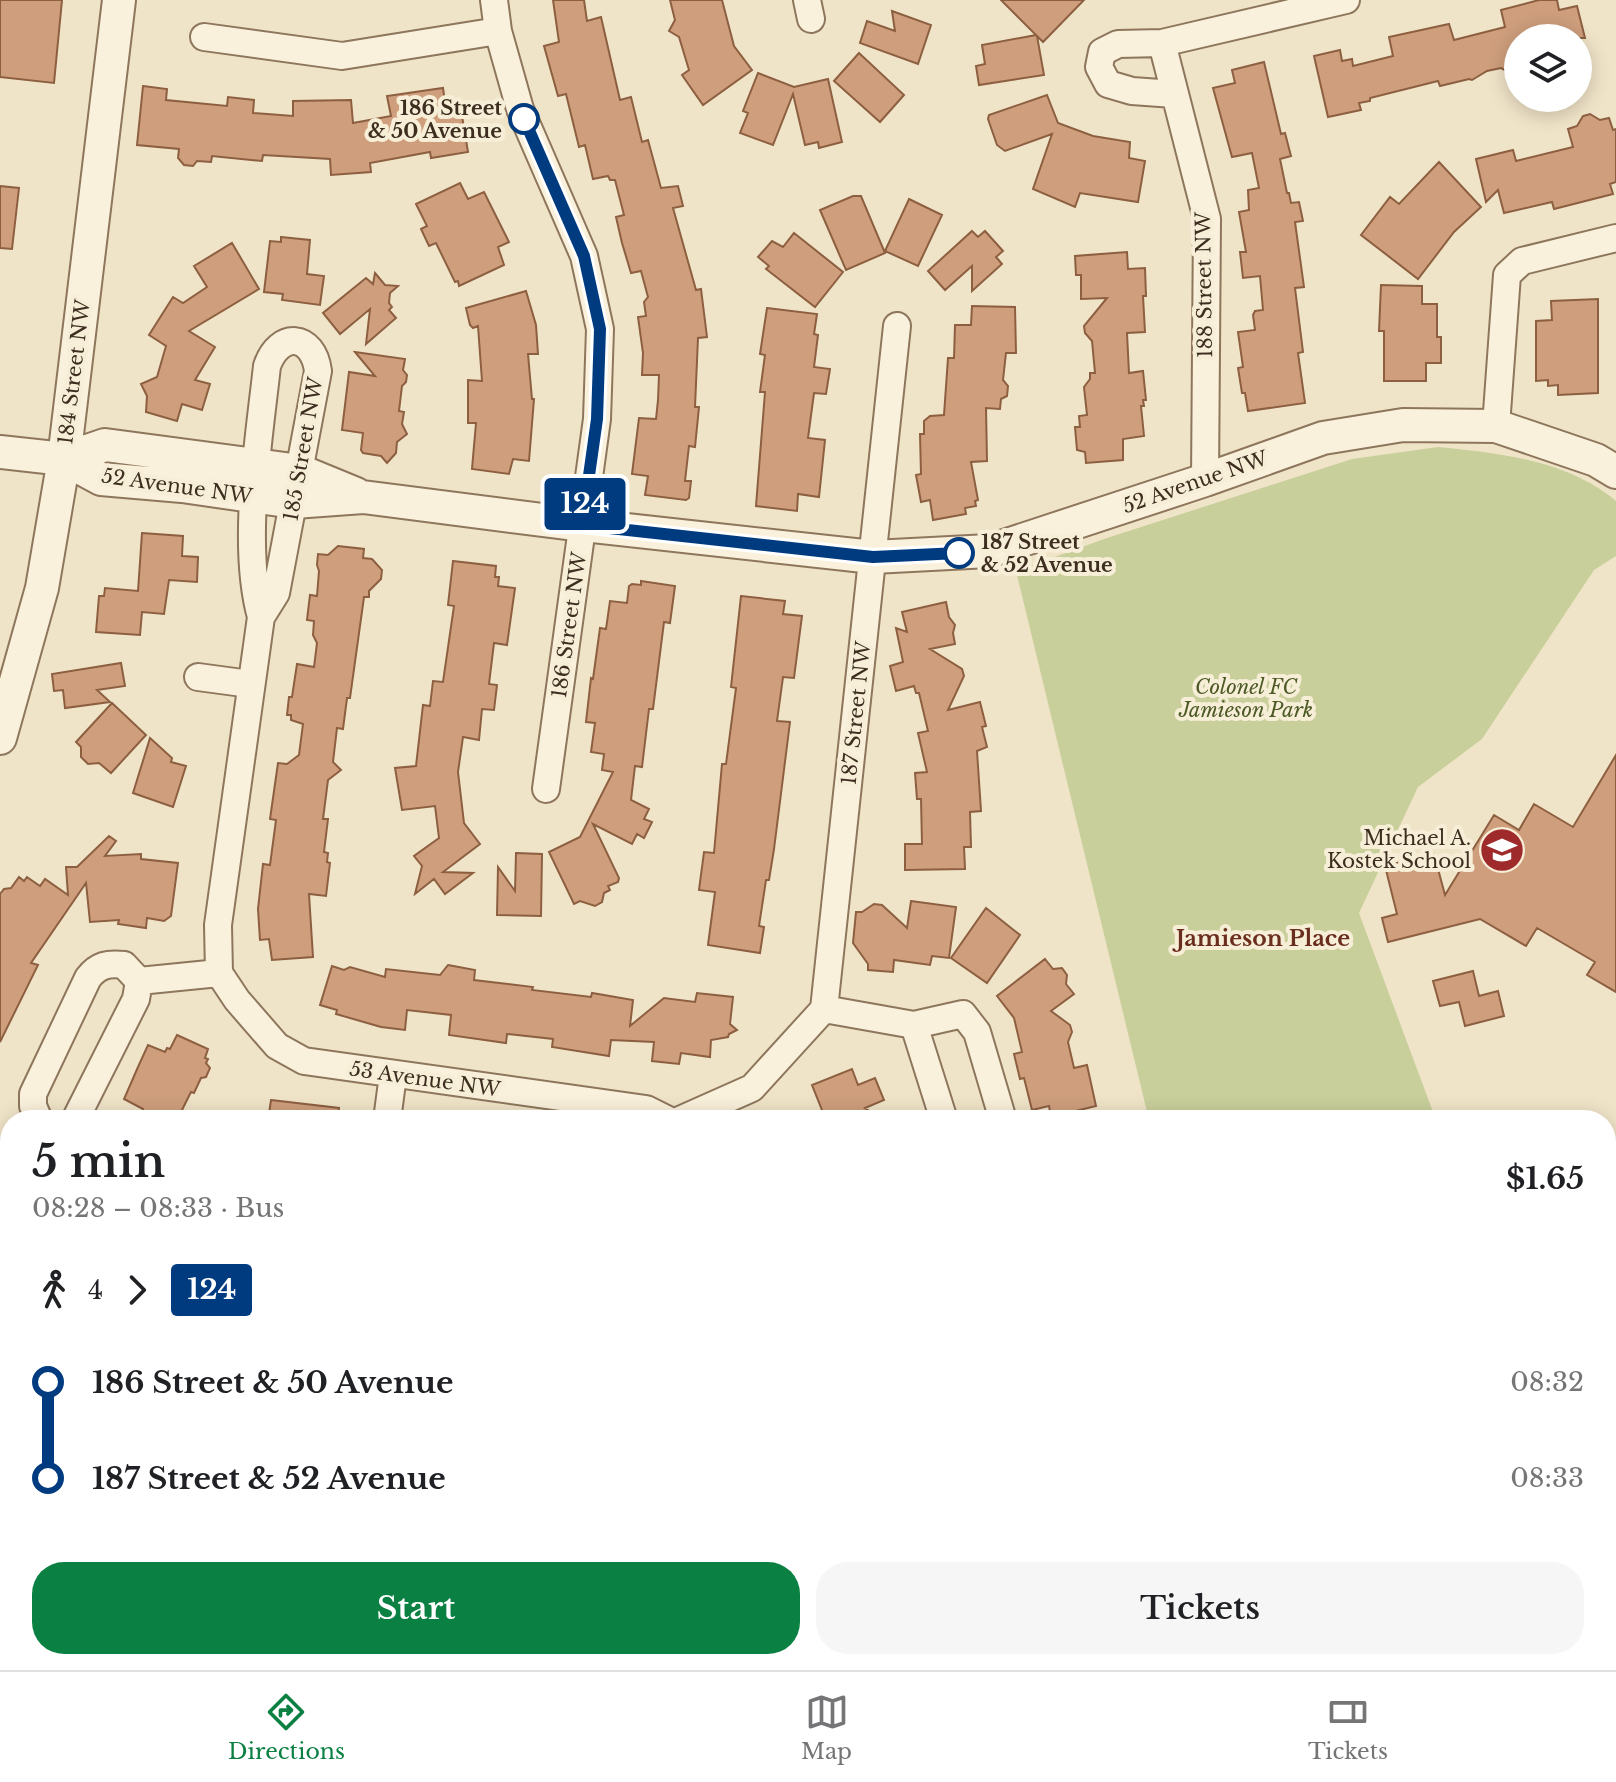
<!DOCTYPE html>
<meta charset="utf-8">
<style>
body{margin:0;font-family:"Libre Baskerville",serif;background:#f6f6f6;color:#202124;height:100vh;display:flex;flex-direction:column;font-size:30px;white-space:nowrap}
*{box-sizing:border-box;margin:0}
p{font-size:26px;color:#757577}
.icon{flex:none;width:44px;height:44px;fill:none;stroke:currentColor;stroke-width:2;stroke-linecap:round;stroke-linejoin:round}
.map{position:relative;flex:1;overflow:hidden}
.details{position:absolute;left:0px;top:1110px;width:1616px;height:560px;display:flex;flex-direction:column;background:#fff;border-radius:32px 32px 0 0;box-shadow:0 4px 20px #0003}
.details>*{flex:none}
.badge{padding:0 16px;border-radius:6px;font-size:28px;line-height:52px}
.controls{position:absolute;left:1504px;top:24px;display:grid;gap:16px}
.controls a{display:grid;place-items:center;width:88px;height:88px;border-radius:50%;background:#fff;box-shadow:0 4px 20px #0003;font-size:40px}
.map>.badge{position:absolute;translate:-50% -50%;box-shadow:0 0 0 4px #fff}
.legs{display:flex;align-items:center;gap:12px;height:88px;padding:0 32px;font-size:26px}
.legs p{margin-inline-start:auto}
.summary{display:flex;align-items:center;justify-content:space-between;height:136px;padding:0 32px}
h1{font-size:44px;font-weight:600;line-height:60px}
.action{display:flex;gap:16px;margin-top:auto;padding:16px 32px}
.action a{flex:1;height:92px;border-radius:32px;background:#0b8043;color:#fff;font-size:32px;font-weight:600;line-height:92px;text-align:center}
.action a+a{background:#f6f6f6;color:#202124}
ul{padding:0 32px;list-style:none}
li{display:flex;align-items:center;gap:28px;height:96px;font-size:30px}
li i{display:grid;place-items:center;width:12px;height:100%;margin:0 10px;background:currentColor}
li i::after{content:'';width:20px;height:20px;margin:-10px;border:6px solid;border-radius:50%;background:#fff}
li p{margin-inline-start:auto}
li:first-child i{background:linear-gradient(#0000 50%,currentColor 0)}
li:last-child i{background:linear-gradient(currentColor 50%,#0000 0)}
.dock{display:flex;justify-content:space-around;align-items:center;height:112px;border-top:2px solid #e0e0e0;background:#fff;font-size:22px;color:#757577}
.dock a{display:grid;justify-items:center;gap:4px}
.dock .active{color:#0b8043}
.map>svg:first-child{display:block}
.green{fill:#c9cf9b}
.building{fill:#cf9f7d;stroke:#8d5f41;stroke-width:2}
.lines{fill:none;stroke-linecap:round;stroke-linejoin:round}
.minor-casing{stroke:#8d765c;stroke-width:30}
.tertiary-casing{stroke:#8d765c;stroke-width:36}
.minor{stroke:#faf1dc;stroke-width:26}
.tertiary{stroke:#faf1dc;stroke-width:32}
.line-1-casing{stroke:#fff;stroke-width:18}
.line-1{stroke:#003b80;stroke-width:12}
.stop-1-dot{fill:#fff;stroke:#003b80;stroke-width:4}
.labels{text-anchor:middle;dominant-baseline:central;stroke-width:8;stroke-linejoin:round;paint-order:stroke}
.stop-label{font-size:20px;font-weight:bold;fill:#3d2e20;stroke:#f7eed8;text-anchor:end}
.street-label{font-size:20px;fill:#3d2e20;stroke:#f7eed8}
.park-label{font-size:20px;font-style:italic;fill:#4d5a26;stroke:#f7eed8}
.poi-label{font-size:20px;fill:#3d2e20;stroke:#f7eed8;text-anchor:end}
.neighbourhood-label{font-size:22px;font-weight:bold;fill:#6b2e1e;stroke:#f7eed8}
</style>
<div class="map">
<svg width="1616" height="1670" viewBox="0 0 1616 1670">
<rect width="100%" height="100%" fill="#f0e4c8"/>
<!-- green -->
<path class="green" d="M1438,447c61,6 129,13 178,54v55l-22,14 -112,169 -64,48 -59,126 77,207h-287l-133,-549 91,-33 245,-79z
M1616,1187v117l-10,2v-117z"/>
<!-- building -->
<path class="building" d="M0,0h62l-8,83 -54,-6z
M553,0h31l3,21 14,-4 19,83 11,-3 11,45 6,-2 13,48 17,-2 5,20 -10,2 23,82 5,-1 6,48 -9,1 -3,69h4l-4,40 -6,-1 -4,35h6l-2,17 -3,2 -41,-5 3,-19 -16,-2 7,-56 17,1 2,-19 1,-25h-17l1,-22 -5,-36 8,-1 -2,-14 4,-5 -7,-26 -10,2 -9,-30 -6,-26 8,-2 -9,-35h-5l-2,-4 -15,3 -8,-34 -6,2 -13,-53 -8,2 -14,-50 15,-4z
M670,0h52l12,46 18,24 -49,35 -21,-30 7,-5 -10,-33 -10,-6 6,-11z
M1001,0h83l-41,42 -6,-6 7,39 -65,10 -3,-19 9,-2 -3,-19 54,-10z
M1539,0h18l2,10 18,-4 8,32h-67v39l-17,-9 -14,3 -15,9 -3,-1 -29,7 -2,-5 -68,17v3l-11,2 2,7 -33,7 -14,-61 26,-6 2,11 10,-2 1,7 40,-10 -4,-19 60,-13 5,16 51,-13 -4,-17z
M892,11l39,14 -13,39 -58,-21 7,-22 28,10z
M859,53l45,42 -24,27 -46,-41z
M1264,62l17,72 4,-1 6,23 -11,3 7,34h2l2,10 8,-1 4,19 -8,1 9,65 -9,1 8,64 -5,1 7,50 -57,8 -3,-18h-3l-4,-25 5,-1 -5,-35 17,-2 -2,-15 2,-4 8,-1 -3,-34 -17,2 -3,-26h6l-7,-40 10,-2 -1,-20 11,-2 -7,-35 -20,4 -19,-69 22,-5 -3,-13z
M758,73l36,14 34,-8 14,63 -23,6 -1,-6 -13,3 -12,-51 -20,51 -33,-12 8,-20 -5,-2z
M143,86l24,3 -1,11 61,6 1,-9 26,3 -1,13 40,3v-15l58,-1 2,23 38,-7 -4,-20 56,-8 2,14 5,-1 1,5 9,-2 8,48 -37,6 -1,-6 -60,11 1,9 -40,3 -1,-16 -67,-4 -1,6 -50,-5 -1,6 -14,-1 -4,5 -9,-1 -6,-7 1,-9 -42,-4z
M1047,95l11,28 35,13 37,6 -1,16 16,3 -7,41 -58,-9 -5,14 -42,-18 19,-55 -47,17 -8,-6 -9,-26 1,-4z
M1590,114l10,6 9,-2 4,12 3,-1v53l-6,2 3,10 -59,15 -2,-7 -48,11 -6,-23 -12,12 -10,-43 37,-9 3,11 57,-14 -5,-18 9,-3 6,-10z
M1439,162l42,45 -27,25 -36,47 -57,-44 29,-38 9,7z
M460,183l8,16 16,-7 25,50 -11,5 6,18 -45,21 -1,-5 -3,1 -19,-39 -7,3 -8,-17 6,-3 -11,-22z
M0,186l19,2 -7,61 -12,-1z
M853,196h8l24,57 -39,17 -26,-60z
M909,199l33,16 -24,51 -33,-15z
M972,231l6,6 7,-6 18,20 -7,6 6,7 -30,27v-25l-27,24 -17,-19z
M794,233l49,39 -28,35 -49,-38 3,-3 -11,-9 14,-16 11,6z
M281,237l29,3 -3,34 17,2 -4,29 -38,-5 1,-6 -19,-2 6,-51 11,1z
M232,243l27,46 -70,42 26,16 -20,33 15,4 -8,26 -20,-6 -5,17 -31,-9 1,-16 -6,-12 16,-7 9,-31 -17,-11 24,-38 10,6 24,-16 -13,-21z
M1127,252l1,17 17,-1 1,28h-3l2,36 -18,1 2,40 14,-2 3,29h-3l1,6h-3l3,30 -21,3v21l-37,3 -1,-11 -8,-2 -2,-23h5l-1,-11 8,-1 -3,-28 6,-8v-6h5l-3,-32 -7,-8 -1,-7 23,-28 -26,1v-24h-5l-1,-19z
M375,273l10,12 13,1 -8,7 -1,10 3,4 -3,3 7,8 -30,26 4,-35 -30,25 -17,-21 43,-35 7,6z
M1381,285l41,1v18h15v33h4v26h-15v18h-42v-50h-5z
M526,291l10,34 2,29h-10l4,45h2l-5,62 -16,-2 -4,15 -37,-5 4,-46h-8v-43l14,1 -4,-55 -5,2 -3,-3 -4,-17z
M1598,299v94l-40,2v-10l-10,1v-6l-12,1v-60l16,-1 -1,-19z
M972,306l43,1 1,46h-10l-3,27 5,6 -1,10 -6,3 -1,10 -14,-1 1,53 -16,1 7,38 -3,1 1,5 -11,2 1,6 -33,6 -3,-20 -9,2 -5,-27 5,-1 -1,-40h4v-13l6,-5 14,-1 4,-57h6l1,-33h16z
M767,308l50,6 -3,20 4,1 -4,32 16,2 -4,25 -12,-1 -6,45 17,2 -6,57 -21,-3 -1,17 -41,-5 9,-114h-5l5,-37 -5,-1z
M355,352l50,7 -2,11 4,5 -1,7 -4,4 -3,25 5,1 -2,12 5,10 -10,8 -1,11 -9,10 -6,-7 -18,-3 -2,-3 2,-17 -21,-3 7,-58 26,4z
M142,533l41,3 -1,20 16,1 -1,25 -28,-2 -5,34 -22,-2 -2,23 -44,-3 3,-36h5l1,-8 33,3z
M338,546l26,3 -1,9 9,1 10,11 -1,9 -12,12v6h-5l-14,101h-3l-4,31 -6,-1 -4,34 8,8 -13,10 -5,39h5l-4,33 4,1 -1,9 3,1 -4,33 -17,-2 4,63 -41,3 -3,-21 -9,1 -2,-31 5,-45 7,1 6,-45 -6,-1 8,-56 9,1 12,-9 4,-31 -12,-4v-5h-4l2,-18h3l5,-33 17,3 3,-24 -4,-8 1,-14 -7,-1 3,-25 7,1 2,-25 -2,-6 1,-11 10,1z
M453,561l43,5 -1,11h4l-1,9 17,2 -8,57 -13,-2 -5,41 8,1 -3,25 -12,-1 -3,31 -16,-3 -5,35 6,51 16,21 -37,28 30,1 -28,21 -11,-15 -19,15 7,-28 -8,-10 25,-18 -4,-32 -33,4 -7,-42 21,-2 7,-61 7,1 3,-25 10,1 11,-76 -6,-1z
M641,581l34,5 -5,37 -6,-1 -11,87h-4l-7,58 -7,-1 -4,34 18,9 -5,10 8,3 -8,16 -7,-4 -5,10 -39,-20 26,54 -1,4 -10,4 2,4 -6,3 -2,9 -7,4 -15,-5 -6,3 -25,-52 31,-15 33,-65 -11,-2 2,-16 -13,-2 4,-29 -9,-1 5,-44 2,1 7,-51 6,1 4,-28 17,2 2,-17 3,-2 9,1z
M741,596l44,5 -2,13 19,2 -8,62 -11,-1 -6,44 13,1 -16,127 -5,31h-3l-7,46 5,1 -4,26 -52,-8 7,-53 -16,-2 5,-38 10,1 8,-89h4l10,-76 -5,-1z
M946,602l3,15 6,8 -2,8 2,11 -25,5 32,20 2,7 -16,34 32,-8 6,24 -4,1 5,20 -10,4 4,60 -11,1 1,35h-7l1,22 -60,1v-26h17l-1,-45h-4l-2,-26 12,-1 -9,-39 10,-2 -9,-38h-3l-2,-7 -18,5 -6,-25 13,-4 -7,-34 11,4 -5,-20z
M121,663l4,23 -28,4 13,12 -45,6 -2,-18 -9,1 -2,-17z
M112,703l34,32 -35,38 -12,-10 -11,1 -7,-7v-10l-5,-5z
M150,738l22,20 -1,4 15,4 -13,41 -40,-14z
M1616,755v237l-29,-17 8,-13 -58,-34 -11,18 -46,-27 -92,23 -6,-24 15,-4 -12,-48 49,-12 11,41 49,-80 25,15 15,-26 39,23z
M109,836l7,5 -11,15 36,-2v5l37,4 -7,53 -7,5 -17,-3 -1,10 -28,-4 1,-4 -29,2 -4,-39 -55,80 7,2 -38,77v-148l4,-5 7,-1 8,-11 5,4 3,-4 13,9 5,-7 23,16 -2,-28h11z
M516,853l26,1 -1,62 -44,-1 1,-48 17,24z
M911,901l45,6 -7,51 -17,-2 -2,9 -36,-5 -1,12 -25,-2v-6l-15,-21 3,-31h6l12,-8 8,1 25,23z
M986,908l34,27 -33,48 -36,-25z
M1045,959l8,10 9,-1 5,7 -1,9 8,10 -23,17 19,14 2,7 -4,10 6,26 13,-3 9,41 -45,11 -2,-11 -17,4 -8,-32 -4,1 -6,-25 8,-2 -8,-34 -17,-22z
M448,965l27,5 -1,10 59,7 -1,3 59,7 1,-4 41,7 -3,26 34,-28 31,4 2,-9 36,4 -3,27 7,6 -8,4 -1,3 -17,3 -1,17 -29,-4 -2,11 -27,-3 2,-19 -43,-2 -2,16 -57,-9 1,-8 -46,-5 -1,9 -57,-8 2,-20 -44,-5 -2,20 -24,-3 -45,-13 1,-4 -17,-5 12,-39 12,4 6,-3 35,10 1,-8 54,6z
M1473,971l6,25 19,-5 6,25 -39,10 -6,-24 -19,4 -7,-25z
M177,1035l31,14 -3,9 3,1 -2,4 4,5 -4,9 -5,1 -7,15 -3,-1 -14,28h-39l5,-11 -19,-10 14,-32 10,-22 17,7 2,-4 3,1z
M852,1069l6,16 17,-7 9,22 -19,8 17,12h-56l-14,-35z
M271,1100l68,8 -1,12h-70z"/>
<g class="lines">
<!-- minor casing -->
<g class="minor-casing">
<path id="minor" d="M494,0l4,31 22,78 64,147 16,73 -3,90 -51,370
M807,0l4,19
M204,37l138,19 156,-25
M1162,43l45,176 -2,261
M1174,94l-42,-3 -24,-7 -9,-17 3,-15 16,-8 44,-1 184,-43
M897,326l-73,683 90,16 49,-11 14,18 26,88
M1496,426l11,-151 15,-14 94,-23
M198,677l52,7
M219,973l-1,-48 43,-308 15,-24 42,-222c-5,-38 -39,-40 -51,-5 -8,74 -26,179 -6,251
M219,973l18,27 40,46 27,15 342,48 22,11
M139,981l80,-8
M914,1025l30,95
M39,1120l-6,-14v-12l55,-116c10,-13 20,-15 36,-13l15,16 -3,18 -61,121
M387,1120l6,-45
M680,1120l72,-32 72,-79
M0,1419l10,1
M1124,1660l3,10
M671,1670l1,-10"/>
</g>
<!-- tertiary casing -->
<g class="tertiary-casing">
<path id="tertiary" d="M0,452l64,7 37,20 81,7 112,16 69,-5 219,28 291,32 116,-6 216,-71 118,-42 80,-13 93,1 100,34 20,12
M64,459l41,-14 195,26 56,23
M0,738l42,-150 22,-129 55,-459"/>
</g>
<!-- minor -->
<use href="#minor" class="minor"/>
<!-- tertiary -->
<use href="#tertiary" class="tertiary"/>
</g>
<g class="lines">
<!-- line-1 casing -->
<g class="line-1-casing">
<path id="line-1" d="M524,119l60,137 16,73 -3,90 -15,106 291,32 86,-4"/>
</g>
<!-- line-1 -->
<use href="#line-1" class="line-1"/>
</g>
<!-- icons -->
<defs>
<g id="school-disc" transform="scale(2.3)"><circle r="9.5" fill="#9e2a2b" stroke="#f7eed8"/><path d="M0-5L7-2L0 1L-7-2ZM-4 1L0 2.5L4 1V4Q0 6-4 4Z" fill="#fff"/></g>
</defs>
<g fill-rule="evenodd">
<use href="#school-disc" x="1502" y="850"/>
</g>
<!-- markers -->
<g class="stop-1-dot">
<circle cx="524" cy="119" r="14"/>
<circle cx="959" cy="553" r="14"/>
</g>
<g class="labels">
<!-- stop labels -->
<g class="stop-label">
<text x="502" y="108">186 Street<tspan x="502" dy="23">&amp; 50 Avenue</tspan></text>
<text x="981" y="542" text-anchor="start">187 Street<tspan x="981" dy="23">&amp; 52 Avenue</tspan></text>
</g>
<!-- street labels -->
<g class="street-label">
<text transform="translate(1204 285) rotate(-91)">188 Street NW</text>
<text transform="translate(74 372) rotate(-83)">184 Street NW</text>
<text transform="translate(303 449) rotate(-80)">185 Street NW</text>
<text transform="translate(1195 482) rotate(-19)">52 Avenue NW</text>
<text transform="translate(177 486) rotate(8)">52 Avenue NW</text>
<text transform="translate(569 625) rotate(-82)">186 Street NW</text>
<text transform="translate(856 713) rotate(-84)">187 Street NW</text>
<text transform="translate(425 1079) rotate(8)">53 Avenue NW</text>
</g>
<!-- park labels -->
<g class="park-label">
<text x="1246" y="687">Colonel FC<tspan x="1246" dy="23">Jamieson Park</tspan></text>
</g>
<!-- poi labels -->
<g class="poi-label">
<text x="1471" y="838">Michael A.<tspan x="1471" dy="23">Kostek School</tspan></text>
</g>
<!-- neighbourhood labels -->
<g class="neighbourhood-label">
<text x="1263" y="938">Jamieson Place</text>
</g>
</g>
</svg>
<div class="controls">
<a><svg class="icon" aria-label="layers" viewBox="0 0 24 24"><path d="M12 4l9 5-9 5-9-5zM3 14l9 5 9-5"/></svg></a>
</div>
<b class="badge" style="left:585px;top:504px;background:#003b80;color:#fff">124</b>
<section class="details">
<div class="summary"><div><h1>5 min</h1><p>08:28 – 08:33 · Bus</p></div><b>$1.65</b></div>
<div class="legs"><svg class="icon" aria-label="walk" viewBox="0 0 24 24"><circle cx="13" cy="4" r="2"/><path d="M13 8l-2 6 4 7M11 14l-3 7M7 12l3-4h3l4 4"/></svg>4<svg class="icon" aria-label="forward" viewBox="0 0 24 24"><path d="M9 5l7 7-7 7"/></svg><b class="badge" style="background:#003b80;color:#fff">124</b></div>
<ul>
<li><i style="color:#003b80"></i><b>186 Street &amp; 50 Avenue</b><p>08:32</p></li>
<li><i style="color:#003b80"></i><b>187 Street &amp; 52 Avenue</b><p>08:33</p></li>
</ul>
<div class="action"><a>Start</a><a>Tickets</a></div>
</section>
</div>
<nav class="dock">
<a class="active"><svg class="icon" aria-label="directions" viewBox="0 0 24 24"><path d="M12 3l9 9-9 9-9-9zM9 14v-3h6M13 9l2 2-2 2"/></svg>Directions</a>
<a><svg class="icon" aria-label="map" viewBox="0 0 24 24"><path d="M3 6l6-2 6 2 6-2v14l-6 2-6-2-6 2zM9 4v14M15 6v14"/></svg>Map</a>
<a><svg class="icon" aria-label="tickets" viewBox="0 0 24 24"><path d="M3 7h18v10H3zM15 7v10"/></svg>Tickets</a>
</nav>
